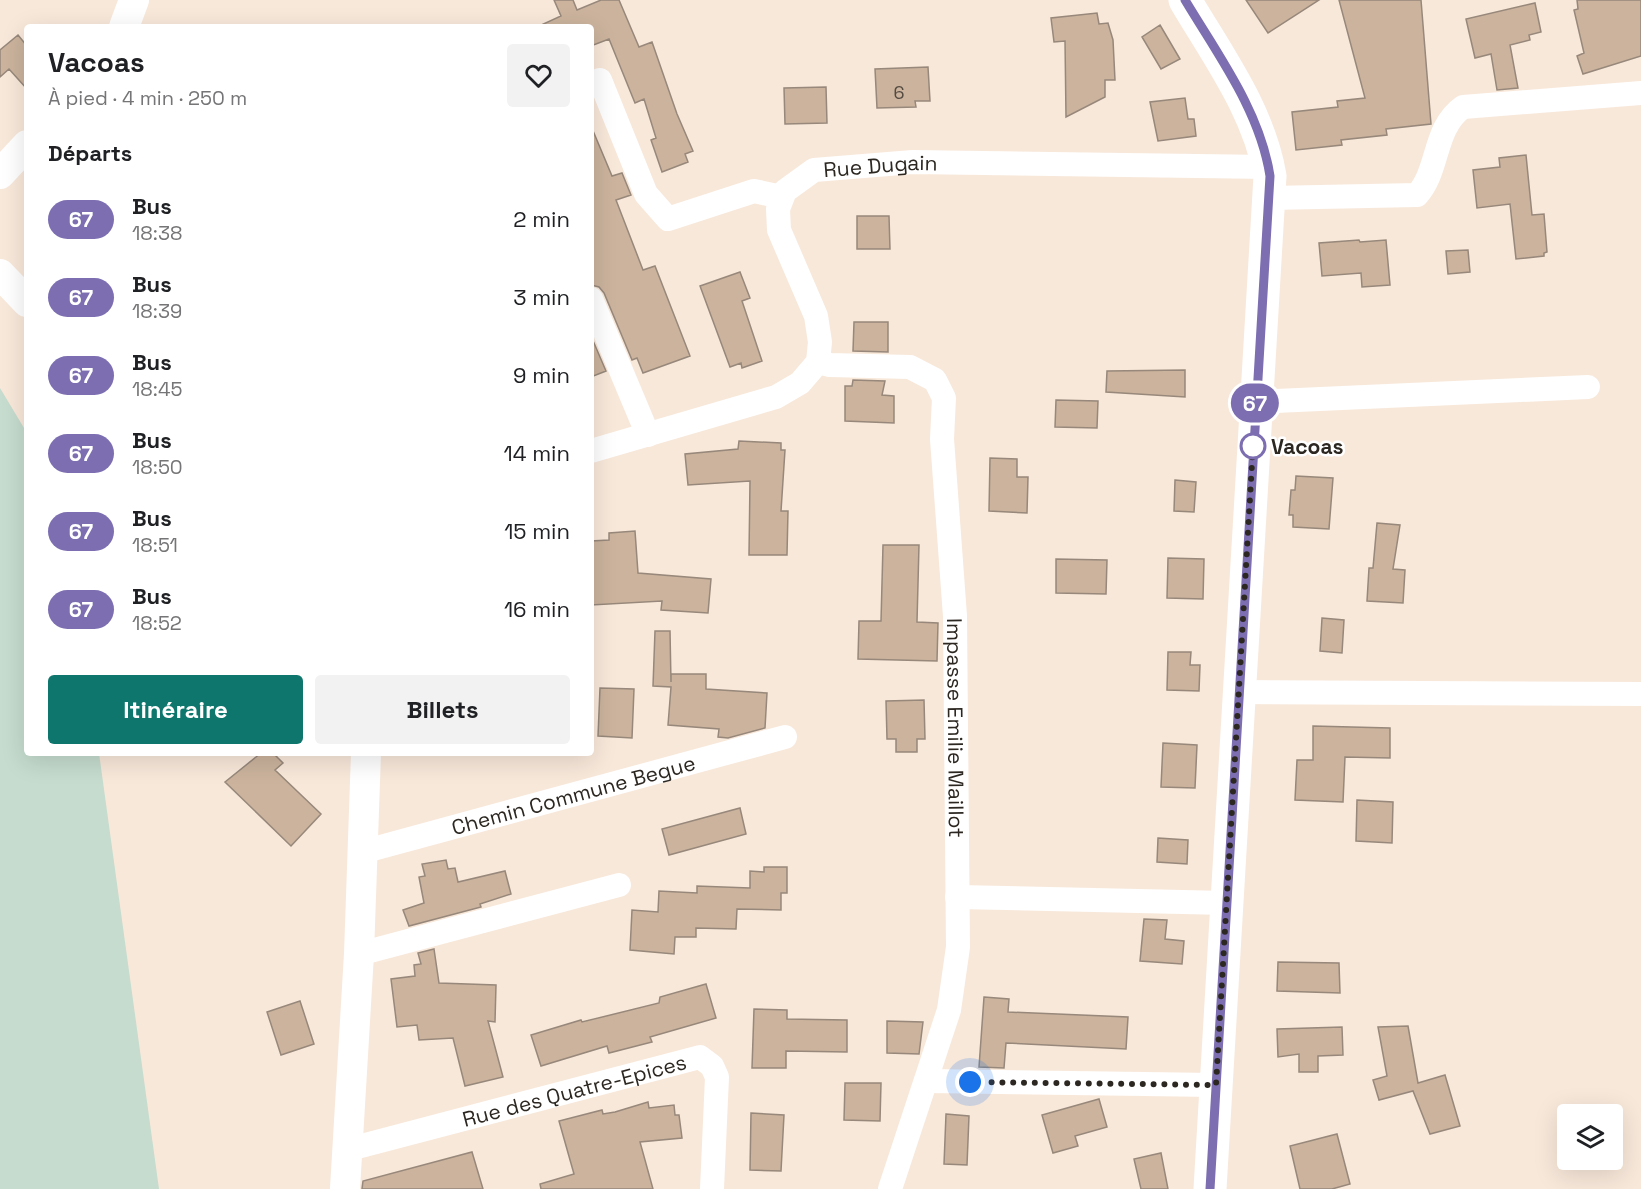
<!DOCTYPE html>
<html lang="fr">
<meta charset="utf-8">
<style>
body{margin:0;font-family:"Space Grotesk",sans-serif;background:#f2f2f2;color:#202124;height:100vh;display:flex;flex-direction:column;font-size:22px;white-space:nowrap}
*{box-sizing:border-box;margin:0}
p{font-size:20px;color:#757577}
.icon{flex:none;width:33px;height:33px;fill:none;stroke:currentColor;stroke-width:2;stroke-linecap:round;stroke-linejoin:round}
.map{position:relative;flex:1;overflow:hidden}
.side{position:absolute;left:24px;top:24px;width:570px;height:732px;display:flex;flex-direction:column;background:#fff;border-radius:6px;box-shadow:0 6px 24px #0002}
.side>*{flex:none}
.badge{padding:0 12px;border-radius:20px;font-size:21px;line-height:39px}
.buttons{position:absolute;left:1557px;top:1104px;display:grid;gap:12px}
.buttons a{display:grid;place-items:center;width:66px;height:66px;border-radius:6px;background:#fff;box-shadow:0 6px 24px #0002;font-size:30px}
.you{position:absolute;width:30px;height:30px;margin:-15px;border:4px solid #fff;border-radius:50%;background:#1a73e8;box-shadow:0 0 0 9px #1a73e833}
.map>.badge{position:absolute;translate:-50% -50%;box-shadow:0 0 0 3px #fff}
h2{padding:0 24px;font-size:22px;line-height:54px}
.round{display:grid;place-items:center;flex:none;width:63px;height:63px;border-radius:6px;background:#f2f2f2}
.overview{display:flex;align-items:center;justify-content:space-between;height:102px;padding:0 24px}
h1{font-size:28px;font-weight:600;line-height:45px}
.primary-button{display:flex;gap:12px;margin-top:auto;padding:12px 24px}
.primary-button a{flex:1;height:69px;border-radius:6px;background:#0f766e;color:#fff;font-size:24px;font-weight:600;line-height:69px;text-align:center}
.primary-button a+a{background:#f2f2f2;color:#202124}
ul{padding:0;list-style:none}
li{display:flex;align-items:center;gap:18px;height:78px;padding:0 24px}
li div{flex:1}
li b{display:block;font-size:22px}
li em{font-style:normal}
li .badge{min-width:66px;font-weight:700;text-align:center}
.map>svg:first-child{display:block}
.green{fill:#c5dcce}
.building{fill:#cbb39d;stroke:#97887b;stroke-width:1.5}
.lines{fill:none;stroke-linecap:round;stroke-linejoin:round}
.minor{stroke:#fff;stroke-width:24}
.tertiary{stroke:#fff;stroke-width:30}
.secondary{stroke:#fff;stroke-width:33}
.line-casing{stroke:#fff;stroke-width:14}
.line{stroke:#7c6eb0;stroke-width:9}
.walk{stroke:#2c2721;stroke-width:6;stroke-dasharray:0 10.8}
.stop-dot{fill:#fff;stroke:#7c6eb0;stroke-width:3}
.labels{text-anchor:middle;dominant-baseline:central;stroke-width:5;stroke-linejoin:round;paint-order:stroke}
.number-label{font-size:18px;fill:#544a40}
.street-label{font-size:21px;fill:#2c2721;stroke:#fff}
.stop-label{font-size:21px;font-weight:bold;fill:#2c2721;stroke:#fff;text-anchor:start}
</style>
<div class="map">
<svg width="1641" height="1189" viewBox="0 0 1641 1189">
<rect width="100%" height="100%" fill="#f8e8da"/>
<!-- green -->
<path class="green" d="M0,388l27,45v320h72l60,436h-159z"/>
<!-- building -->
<path class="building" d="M554,0h19l4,10 24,-10h18l20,47 13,-5 25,72 16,37 -8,3 3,8 -26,10 -11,-32 5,-2 -12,-39 -9,4 -26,-64 -18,7v-19h-54l24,-11z
M1246,0h73l-51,33z
M1339,0h82l10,124 -45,5 1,6 -46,5 1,5 -46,5 -4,-38 46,-5 -1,-6 28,-3z
M1577,0h64v56l-58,18 -6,-18 7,-3 -10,-43 4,-1z
M1535,3l6,29 -12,3 1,5 -20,5 8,43 -21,2 -6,-36 -16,4 -9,-39z
M1097,13l2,11 9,-1 5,17 2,40h-10v17l-39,20 -1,-76 -11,1 -3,-24z
M1160,25l20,34 -19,10 -19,-32z
M18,35l9,11v43l-18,-20 -9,8v-27z
M928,67l2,34h-15l1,6 -39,1 -2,-39z
M826,87l1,36 -42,1 -1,-36z
M1185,98l3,21h6l2,17 -38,5 -8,-39z
M591,126l21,50 10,-3 9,22 -15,5 27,70 12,-4 35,90 -47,17 -6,-15 -5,2 -28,-67 -5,-6 -8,-2z
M1526,155l6,60 12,-1 3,38 -3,1v3l-28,3 -6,-55 -33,4 -4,-38 27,-3 -1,-9z
M857,216h32l1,33h-33z
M1359,240l1,2 26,-2 4,45 -28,2 -1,-14 -39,3 -3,-33z
M1468,250l2,22 -22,2 -2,-23z
M740,272l10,26 -8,3 20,60 -20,7 -1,-5 -11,4 -30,-81z
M854,322h34v30l-35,-1z
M591,336l15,35 -15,6z
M1185,370v27l-79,-5 1,-21z
M853,380l32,1 -3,14 12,1v27l-49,-2v-35h7z
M1056,400l42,1 -1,27 -42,-1z
M739,441l42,2v7h4l-4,61h7l-1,44h-38l1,-74 -62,4 -3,-31 53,-5z
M990,458l27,1v18h11l-1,36 -38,-2z
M1296,476l37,2 -4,51 -36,-2v-12h-4l2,-25h4z
M1175,480l21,2 -2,30 -20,-1z
M1377,523l23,2 -7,44 12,1 -2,33 -36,-2 2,-33h4z
M635,531l3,42 73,6 -3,34 -47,-3 1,-9 -71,4v-64l18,-1v-7z
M883,545h36l-2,77 21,1 -1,38 -79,-2 1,-38h22z
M1168,558l36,1 -1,40 -36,-1z
M1056,559l51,1 -1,34 -50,-1z
M1322,618l22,2 -2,33 -22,-2z
M655,631h15l1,51v-8h35v15l61,4 -2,35 -37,10 -10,-1 1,-8 -51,-4 3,-38 -18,-1z
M1168,652h23l-1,13h10l-1,26 -32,-1z
M600,688l34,1 -2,49 -34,-2z
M924,700l1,39h-8v13h-21v-13h-9l-1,-38z
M1313,726l77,2v30l-45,-1 -2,45 -48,-2 2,-40h16z
M1163,743l34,2 -2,43 -34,-1z
M261,753h12l10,10 -8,7 46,44 -30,32 -66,-64z
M1357,800l36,2 -1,41 -36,-2z
M740,808l6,26 -77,21 -7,-26z
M1158,838l30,2 -1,24 -30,-2z
M446,860l2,9 7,-1 3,14 47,-11 6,23 -31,10 1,3 -72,19 -6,-16 21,-7 -5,-26 6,-1 -3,-12z
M764,867h23v26h-6v17l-44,-1 -1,20 -40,-1v9h-21l-1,17 -44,-4 2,-40 26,2 1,-21 38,2v-7l53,2v-17l14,1z
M1144,919l23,1 -2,19 19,2 -2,23 -42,-3z
M434,949l5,34 57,2 -1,37 -7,-1 15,56 -38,9 -12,-48 -34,2 -2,-15 -20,2 -6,-48 24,-3 -1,-11 7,-1 -3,-11z
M1278,962l61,1 1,30 -63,-2z
M706,984l10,34 -66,19 2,5 -43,11 -2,-7 -66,20 -10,-31 50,-15 1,2 77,-19 1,-6z
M984,997l25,2 -1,13 120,5 -2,32 -120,-6 -2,25 -25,-1z
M300,1001l14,43 -33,11 -14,-43z
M754,1009l33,1v9l60,1v32l-61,-1v17h-34z
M887,1021l36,1 -4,32 -32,-1z
M1408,1026l10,57 27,-8 15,51 -30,8 -17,-43 -34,9 -6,-20 14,-4 -9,-49z
M1342,1027l1,28 -25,1v16h-19v-18l-21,3 -1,-28z
M845,1083h36l-1,38 -36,-1z
M1099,1099l8,28 -32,9 3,10 -25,7 -11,-38z
M648,1102l1,6 25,-3 1,10h4l3,23 -42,4 13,47h-112l-1,-5 34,-10 -15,-53 43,-11 1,4 12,-2z
M751,1113l33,2 -3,56 -31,-1z
M946,1114l23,2 -2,49 -23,-1z
M1337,1134l13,50 -18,5h-32l-10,-43z
M472,1152l11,37h-121l1,-8z
M1161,1153l7,36h-27l-7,-30z"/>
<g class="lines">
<!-- minor -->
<g class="minor">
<path d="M600,80l46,114 22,25 86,-28 28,6"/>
<path d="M1270,198l147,-3c23,-26 16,-67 46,-88l178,-14"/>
<path d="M591,299l57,136"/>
<path id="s1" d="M818,362l12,3 80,2 25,13 9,18 -2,41 13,177 3,331 -9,63 -59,179"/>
<path d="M1255,402l333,-15"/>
<path id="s2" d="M591,451l185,-54 24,-14 18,-21 2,-20 -4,-26 -37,-86 -1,-21 7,-18 29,-21 99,-8 356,5"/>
<path d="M1240,692l401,2"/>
<path id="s3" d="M362,852l423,-115"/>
<path d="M957,897l270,6"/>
<path d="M359,954l260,-69"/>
<path d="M926,1081l290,4"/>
<path id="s4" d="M346,1150l354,-93 12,9 5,11 -5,112"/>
</g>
<!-- tertiary -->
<path class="tertiary" d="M124,27l10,-27
M0,174l27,-29
M0,274l27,28
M345,1189l14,-235 7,-201"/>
<!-- secondary -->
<path class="secondary" d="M1185,0c33,56 74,111 85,176l-60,1013"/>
</g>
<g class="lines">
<!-- line casing -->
<g class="line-casing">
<path id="line" d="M1185,0c33,55 75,111 85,176l-60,1013"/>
</g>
<!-- line -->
<use href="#line" class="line"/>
<!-- walk -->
<path class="walk" d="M970,1082l246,3 37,-639"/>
</g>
<!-- markers -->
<circle class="stop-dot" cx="1253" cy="446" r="12"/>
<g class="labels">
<!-- number labels -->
<g class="number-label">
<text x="899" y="92">6</text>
</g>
<!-- street labels -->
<g class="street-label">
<text stroke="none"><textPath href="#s2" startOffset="531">Rue Dugain</textPath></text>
<text stroke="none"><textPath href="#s1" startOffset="471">Impasse Emilie Maillot</textPath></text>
<text stroke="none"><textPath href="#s3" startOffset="219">Chemin Commune Begue</textPath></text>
<text stroke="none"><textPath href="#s4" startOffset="236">Rue des Quatre-Epices</textPath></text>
</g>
<!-- stop labels -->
<g class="stop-label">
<text x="1271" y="446">Vacoas</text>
</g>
</g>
</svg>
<div class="buttons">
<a><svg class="icon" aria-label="layers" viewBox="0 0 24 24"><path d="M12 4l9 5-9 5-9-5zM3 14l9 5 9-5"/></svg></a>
</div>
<div class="you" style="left:970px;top:1082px"></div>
<b class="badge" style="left:1255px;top:403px;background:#7c6eb0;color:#fff">67</b>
<section class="side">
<div class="overview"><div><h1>Vacoas</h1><p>À pied · 4 min · 250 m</p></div><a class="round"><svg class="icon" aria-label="heart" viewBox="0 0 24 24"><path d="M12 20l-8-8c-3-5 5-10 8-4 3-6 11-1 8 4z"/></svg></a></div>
<h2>Départs</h2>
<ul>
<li><span class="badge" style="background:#7c6eb0;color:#fff">67</span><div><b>Bus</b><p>18:38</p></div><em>2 min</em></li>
<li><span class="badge" style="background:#7c6eb0;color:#fff">67</span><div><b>Bus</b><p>18:39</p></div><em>3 min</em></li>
<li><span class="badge" style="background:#7c6eb0;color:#fff">67</span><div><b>Bus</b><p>18:45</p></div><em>9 min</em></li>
<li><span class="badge" style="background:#7c6eb0;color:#fff">67</span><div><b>Bus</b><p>18:50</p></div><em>14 min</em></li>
<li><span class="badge" style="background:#7c6eb0;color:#fff">67</span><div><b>Bus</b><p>18:51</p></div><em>15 min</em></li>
<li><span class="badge" style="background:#7c6eb0;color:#fff">67</span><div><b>Bus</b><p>18:52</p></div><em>16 min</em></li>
</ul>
<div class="primary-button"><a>Itinéraire</a><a>Billets</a></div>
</section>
</div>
